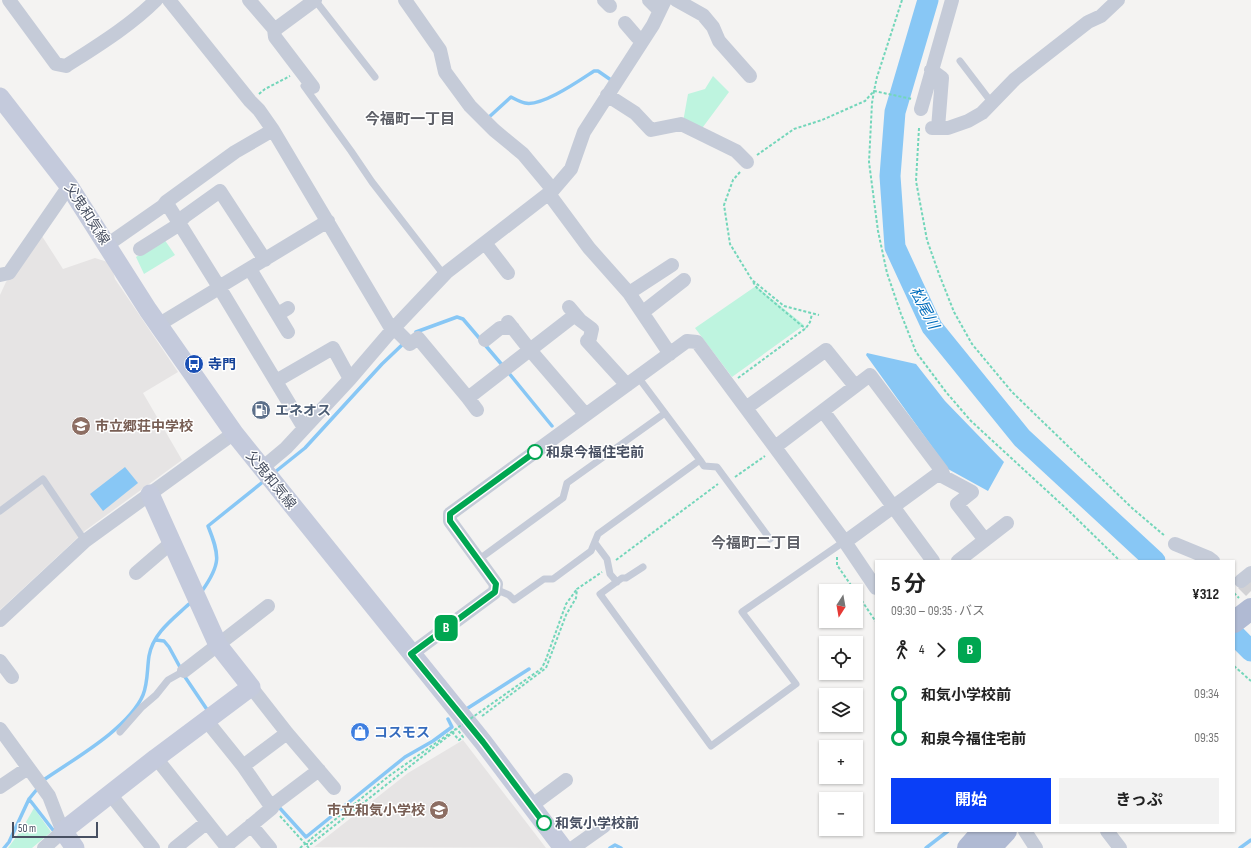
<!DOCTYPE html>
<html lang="ja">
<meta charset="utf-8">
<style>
body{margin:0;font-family:"Sofia Sans Condensed","Noto Sans JP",sans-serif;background:#f2f2f2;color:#222;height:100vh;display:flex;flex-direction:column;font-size:15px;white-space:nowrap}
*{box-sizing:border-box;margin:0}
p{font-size:13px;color:#767676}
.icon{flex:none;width:22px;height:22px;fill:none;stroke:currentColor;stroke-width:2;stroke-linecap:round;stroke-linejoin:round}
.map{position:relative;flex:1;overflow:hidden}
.side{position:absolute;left:875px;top:560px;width:360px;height:272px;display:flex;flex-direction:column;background:#fff;border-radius:0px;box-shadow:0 1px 3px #0004}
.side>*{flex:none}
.badge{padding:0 8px;border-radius:6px;font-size:14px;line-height:26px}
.needle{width:26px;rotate:191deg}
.fabs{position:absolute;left:819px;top:584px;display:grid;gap:8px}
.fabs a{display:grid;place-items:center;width:44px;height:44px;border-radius:0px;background:#fff;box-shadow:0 1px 3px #0004;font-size:20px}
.scale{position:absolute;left:12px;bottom:10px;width:86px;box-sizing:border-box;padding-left:4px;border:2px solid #485062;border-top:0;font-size:11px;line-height:14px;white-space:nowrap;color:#485062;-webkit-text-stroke:3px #fff;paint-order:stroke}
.map>.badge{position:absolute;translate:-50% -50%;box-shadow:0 0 0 2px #fff}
.legs{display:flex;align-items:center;gap:6px;height:44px;padding:0 16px;font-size:13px}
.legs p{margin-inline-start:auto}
.overview{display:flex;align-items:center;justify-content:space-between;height:68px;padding:0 16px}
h1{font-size:22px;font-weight:700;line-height:30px}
.primary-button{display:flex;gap:8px;margin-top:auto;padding:8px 16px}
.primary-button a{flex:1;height:46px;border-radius:0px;background:#0a3ff7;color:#fff;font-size:16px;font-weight:700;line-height:46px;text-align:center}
.primary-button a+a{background:#f2f2f2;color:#222}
ul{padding:0 16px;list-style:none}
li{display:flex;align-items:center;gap:14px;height:44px;font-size:15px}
li i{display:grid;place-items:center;width:6px;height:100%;margin:0 5px;background:currentColor}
li i::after{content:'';width:10px;height:10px;margin:-5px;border:3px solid;border-radius:50%;background:#fff}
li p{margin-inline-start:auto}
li:first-child i{background:linear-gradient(#0000 50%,currentColor 0)}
li:last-child i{background:linear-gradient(currentColor 50%,#0000 0)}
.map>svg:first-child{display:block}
.education{fill:#e6e4e4}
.green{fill:#bef4df}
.water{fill:#88c7f5}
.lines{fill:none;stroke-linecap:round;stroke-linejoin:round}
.stream{stroke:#88c7f5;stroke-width:3.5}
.river{stroke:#88c7f5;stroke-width:21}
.street-tunnel{stroke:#d2d2d5;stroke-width:14;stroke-dasharray:14 7;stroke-linecap:butt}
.path{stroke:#73d6ba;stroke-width:2;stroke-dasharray:3 2;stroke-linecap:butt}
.lane{stroke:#c5cbd8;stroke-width:7}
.street{stroke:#c5cbd8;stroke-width:14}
.secondary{stroke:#c4cadc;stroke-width:19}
.primary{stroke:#b0bad3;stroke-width:22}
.path-bridge{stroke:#73d6ba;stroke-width:2;stroke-dasharray:3 2;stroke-linecap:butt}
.line-1-casing{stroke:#fff;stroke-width:9}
.line-1{stroke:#00a651;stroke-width:6}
.stop-1-dot{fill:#fff;stroke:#00a651;stroke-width:2}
.labels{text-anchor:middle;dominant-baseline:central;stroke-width:3;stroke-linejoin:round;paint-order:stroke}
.street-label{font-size:14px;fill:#485062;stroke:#fff}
.transit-label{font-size:14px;font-weight:bold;fill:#164399;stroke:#fff;text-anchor:start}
.service-label{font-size:14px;font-weight:bold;fill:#4e5e75;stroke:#fff;text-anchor:start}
.education-label{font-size:14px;font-weight:bold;fill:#785e54;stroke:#fff;text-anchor:start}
.stop-label{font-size:14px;font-weight:bold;fill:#485062;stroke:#fff;text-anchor:start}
.shop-label{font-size:14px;font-weight:bold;fill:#366cbe;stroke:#fff;text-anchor:start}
.neighbourhood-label{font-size:15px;font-weight:bold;fill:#5e6068;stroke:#fff}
.water-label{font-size:15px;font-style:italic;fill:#006dbc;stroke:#fff}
</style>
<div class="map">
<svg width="1251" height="848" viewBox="0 0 1251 848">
<rect width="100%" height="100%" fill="#f4f3f2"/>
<!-- education -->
<path class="education" d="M40,233l23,36 32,-11 16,5 4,16 63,93 -35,21 39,67 -96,70 -86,80v-315l6,-13 12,-13z
M463,740l83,108 -232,-1 94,-74z"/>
<!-- green -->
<path class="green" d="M713,76l16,16 -29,39 -17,-9 5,-28 17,-5z
M164,239l11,16 -31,19 -8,-17z
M756,286l48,39 -72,52 -37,-49z
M34,808l17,24 -19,16h-24l14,-19z"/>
<!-- water -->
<path class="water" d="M867,353l49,11 29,37 59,61 -16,29 -40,-22 -82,-114z
M125,467l13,16 -35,28 -13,-17z"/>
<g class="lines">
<!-- stream -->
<path class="stream" d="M488,118l23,-21c4,2 9,5 14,6 17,4 55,-23 69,-32h4l13,9
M416,332l41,-15 6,2 40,47
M508,372l44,54
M275,472l30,-24 77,-84 21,-20
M202,591c19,-27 18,-35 6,-65l56,-45
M156,640l8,1 5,6 12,22
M183,674l25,37
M468,708l61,-39
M45,779c29,-20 84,-51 98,-84 5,-12 4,-26 6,-39 4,-23 24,-37 40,-52
M29,799l24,31
M277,805l29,32 99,-80 28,-16 19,-14 -4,-8
M4,848l5,-6 20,-43 9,-11
M610,848l5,-3 6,3
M926,848l22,-17
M1240,848l11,-8"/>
<!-- river -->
<path class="river" d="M928,0l-33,112 -5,64 5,71 37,80 90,111 133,123
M1234,634l17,17"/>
<!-- street-tunnel -->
<path class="street-tunnel" d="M1243,583l8,8"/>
<!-- path -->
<path class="path" d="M902,0l-25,77 -3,14 -2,12 -3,59 9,69 9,42 14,41 15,38 30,40 25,29 100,92 49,48
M259,94l6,-5 25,-13
M919,128l-3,53 11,59 12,34 15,38 18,32 40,48 120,116 33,28
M757,155l37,-26 28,-9 43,-19 9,-10 38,8
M740,172l-7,8 -9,25 6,39 22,36 32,26 35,9
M753,282l4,6 45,38 4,2
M738,378l68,-50 4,-6 2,-8
M735,477l30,-21
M837,557v8l18,26
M616,560l102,-76
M856,592l20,30
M1234,593l5,5
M1234,666l17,15
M482,716l64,-48 20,-53 10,-17 1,-9 25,-17
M280,816l29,32
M305,844h6l145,-114
M300,848l11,-9"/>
<!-- lane -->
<path class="lane" d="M315,0l60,77
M960,61l32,42
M304,86l47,65 21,31 72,93
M700,460l4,6 13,1 53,72
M0,511l43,-32 42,62
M595,543l12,16 3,15 7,8
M478,560l85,-62 4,-15 98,-70
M643,567l-17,11h-4l-22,16 111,152 85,-62 -54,-72 97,-67 6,-3
M495,589l14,6 5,5 30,-21h9l38,-28 7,-17 102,-74 -62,-83
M120,732l22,-25 14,-12 12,-15 16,-9"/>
<!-- street -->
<path class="street" d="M9,0l47,64 10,2c31,-20 64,-40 90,-66
M169,0l81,101 9,9 14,20 119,200
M249,0l25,29 3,-1 38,-28
M405,0l35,50 5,22 25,34 24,24 29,24 30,36
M604,0l6,6
M649,0l7,7 4,3
M676,0l27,15 10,12 6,14 31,35
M625,23l12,14 5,3
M274,29l1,8 38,50
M931,70l11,8 -4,50
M607,95l28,18 16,17 30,-6 55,27 11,11
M921,109l31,-109
M932,128h16l20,-7 14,-8 33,-34 73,-57 13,-6 17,-16
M549,194l40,54 40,45 41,61
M166,202l53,85 85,141
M485,243l23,30
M107,245l56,-39 3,-4 69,-50 38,-22
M140,249l35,-22 10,-11 35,-25 45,69
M250,269l38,63
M0,275l9,-2 60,-87
M219,287l109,-66
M629,293l43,-28
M569,307l11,13 12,9 -2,9 -3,3 40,44
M643,312l41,-32
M278,314l10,-6
M508,322l22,28 55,64
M158,325l56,-34
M394,328l16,16 8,-6 50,60 107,-83
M485,340l15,-12h13
M276,381l57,-33 17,31
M468,398l9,12
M746,408l80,-58 29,36
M823,411l110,150
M775,447l95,-72 72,96 -97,71
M261,469l25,-21 64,-69 42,-49 55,-58 106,-82 18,-21 13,-37 69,-107 12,-25
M942,471l2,6 28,15 -15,12 28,36
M1175,544l34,14 4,3
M958,561l49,-38
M136,573l35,-30
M1241,581l10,-8
M0,620l85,-79 149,-108
M411,654l84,-62 1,-8 -46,-63v-7l237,-173 10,1 148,200 31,46
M0,661l12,16
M184,671l84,-65
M251,687l36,46 47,55
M0,729l49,67 12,31 2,4 -19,17
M156,758l70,88 46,-38 -29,-42 -37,-46
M243,766l44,-33
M0,787l28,-19
M110,794l43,54
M531,806l35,-26
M272,808l2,-4 45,-34
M251,825l19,23
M1025,831l11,17
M1107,831l13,17
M175,848l31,-25
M573,848l31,-22"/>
<!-- secondary -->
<path class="secondary" d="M0,97l69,89 79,124 86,123 249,309 80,106
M75,848l-12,-17 93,-73 95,-71 -33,-42 -68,-151"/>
<!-- primary -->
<path class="primary" d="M1234,622l17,-13
M968,848l15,-17
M990,848l16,-17"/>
<!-- path-bridge -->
<path class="path-bridge" d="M452,732l7,8 4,-3 -6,-8
M311,839l78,-63 152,-107 4,-7 21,-58 11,-15"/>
</g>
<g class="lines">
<!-- line-1 casing -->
<g class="line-1-casing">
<path id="line-1" d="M535,452l-85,62v7l46,63 -1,8 -84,62 72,88 61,81"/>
</g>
<!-- line-1 -->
<use href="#line-1" class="line-1"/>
</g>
<!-- icons -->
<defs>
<g id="bus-disc" transform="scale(1)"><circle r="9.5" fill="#1a4fb4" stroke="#fff"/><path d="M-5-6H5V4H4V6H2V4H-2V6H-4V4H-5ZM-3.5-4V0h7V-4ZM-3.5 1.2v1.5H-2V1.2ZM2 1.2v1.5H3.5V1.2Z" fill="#fff"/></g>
<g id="fuel-disc" transform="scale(1)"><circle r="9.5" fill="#5c6f8a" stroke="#fff"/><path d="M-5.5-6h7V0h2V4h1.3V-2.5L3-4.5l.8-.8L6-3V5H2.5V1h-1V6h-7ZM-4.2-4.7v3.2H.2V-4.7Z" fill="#fff"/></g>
<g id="school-disc" transform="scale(1)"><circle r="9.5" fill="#8d6e63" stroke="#fff"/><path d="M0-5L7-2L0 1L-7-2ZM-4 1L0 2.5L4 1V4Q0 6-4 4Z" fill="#fff"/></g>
<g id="shop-disc" transform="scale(1)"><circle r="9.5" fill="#3f7fe0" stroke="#fff"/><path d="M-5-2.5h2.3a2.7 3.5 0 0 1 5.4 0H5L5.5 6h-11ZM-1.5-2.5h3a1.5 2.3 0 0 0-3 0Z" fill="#fff"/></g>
</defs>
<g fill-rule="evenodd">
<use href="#bus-disc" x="194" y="364"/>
<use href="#fuel-disc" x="261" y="410"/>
<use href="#school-disc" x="81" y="426"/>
<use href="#shop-disc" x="360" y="732"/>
<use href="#school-disc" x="439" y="810"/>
</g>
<!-- markers -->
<g class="stop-1-dot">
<circle cx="535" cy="452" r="7"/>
<circle cx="544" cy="823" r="7"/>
</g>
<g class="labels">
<!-- street labels -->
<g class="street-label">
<text transform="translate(87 214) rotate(57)">父鬼和気線</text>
<text transform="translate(271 480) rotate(51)">父鬼和気線</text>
</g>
<!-- transit labels -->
<g class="transit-label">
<text x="208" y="364">寺門</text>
</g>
<!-- service labels -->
<g class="service-label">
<text x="275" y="410">エネオス</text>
</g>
<!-- education labels -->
<g class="education-label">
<text x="95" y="426">市立郷荘中学校</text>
<text x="425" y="810" text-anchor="end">市立和気小学校</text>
</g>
<!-- stop labels -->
<g class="stop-label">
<text x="546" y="452">和泉今福住宅前</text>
<text x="555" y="823">和気小学校前</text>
</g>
<!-- shop labels -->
<g class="shop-label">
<text x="374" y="732">コスモス</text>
</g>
<!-- neighbourhood labels -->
<g class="neighbourhood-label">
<text x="410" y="119">今福町一丁目</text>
<text x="756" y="543">今福町二丁目</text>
</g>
<!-- water labels -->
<g class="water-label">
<text transform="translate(924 308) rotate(63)">松尾川</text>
</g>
</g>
</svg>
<div class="fabs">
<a><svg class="needle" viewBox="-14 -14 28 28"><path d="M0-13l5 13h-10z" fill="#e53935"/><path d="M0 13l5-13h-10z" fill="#767676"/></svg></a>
<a><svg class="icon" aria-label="locate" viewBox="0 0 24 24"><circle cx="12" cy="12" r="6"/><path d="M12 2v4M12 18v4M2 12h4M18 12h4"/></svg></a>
<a><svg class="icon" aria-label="layers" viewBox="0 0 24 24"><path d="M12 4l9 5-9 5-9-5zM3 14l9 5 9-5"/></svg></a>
<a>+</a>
<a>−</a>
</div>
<div class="scale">50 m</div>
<b class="badge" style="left:446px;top:628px;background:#00a651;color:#fff">B</b>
<section class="side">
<div class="overview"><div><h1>5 分</h1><p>09:30 – 09:35 · バス</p></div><b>¥312</b></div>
<div class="legs"><svg class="icon" aria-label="walk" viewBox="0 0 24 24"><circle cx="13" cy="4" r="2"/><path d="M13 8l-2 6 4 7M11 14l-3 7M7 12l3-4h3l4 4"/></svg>4<svg class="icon" aria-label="forward" viewBox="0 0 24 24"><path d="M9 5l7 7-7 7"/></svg><b class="badge" style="background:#00a651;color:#fff">B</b></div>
<ul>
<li><i style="color:#00a651"></i><b>和気小学校前</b><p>09:34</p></li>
<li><i style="color:#00a651"></i><b>和泉今福住宅前</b><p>09:35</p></li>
</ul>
<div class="primary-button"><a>開始</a><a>きっぷ</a></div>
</section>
</div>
